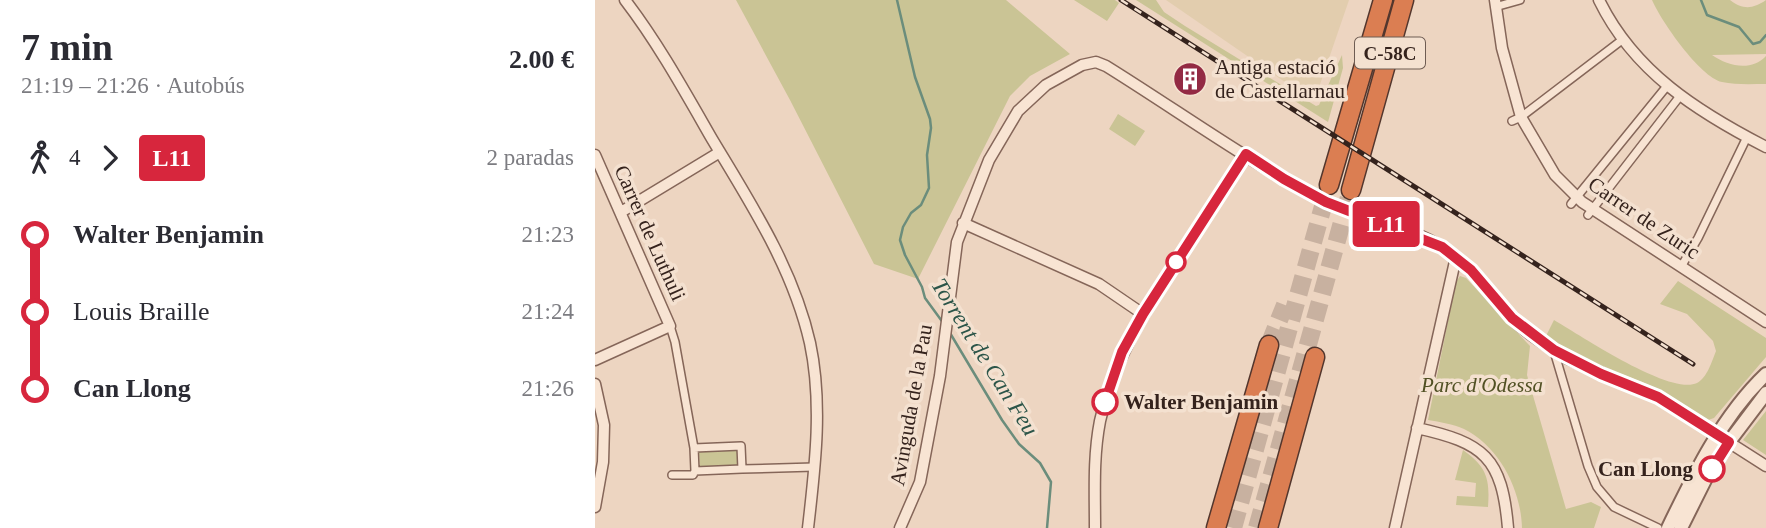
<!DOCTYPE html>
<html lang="es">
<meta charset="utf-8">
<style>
body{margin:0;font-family:"Times New Roman",serif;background:#f2f2f3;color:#2b2b33;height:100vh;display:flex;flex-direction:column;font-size:26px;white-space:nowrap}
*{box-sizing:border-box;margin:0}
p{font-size:23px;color:#7c7c81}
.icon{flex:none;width:38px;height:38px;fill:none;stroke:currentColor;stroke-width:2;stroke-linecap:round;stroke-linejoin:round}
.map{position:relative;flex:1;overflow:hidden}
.drawer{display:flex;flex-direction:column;background:#fff;width:595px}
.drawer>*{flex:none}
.badge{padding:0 14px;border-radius:5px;font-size:24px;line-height:46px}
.map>.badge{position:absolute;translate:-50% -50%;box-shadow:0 0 0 4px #fff}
.legs{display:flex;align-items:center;gap:10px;height:77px;padding:0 21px;font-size:23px}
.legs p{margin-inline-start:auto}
.overview{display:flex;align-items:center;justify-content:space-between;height:119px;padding:0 21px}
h1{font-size:38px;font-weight:800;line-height:52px}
ul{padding:0 21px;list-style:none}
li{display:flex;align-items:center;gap:24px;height:77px;font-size:26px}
li i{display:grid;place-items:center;width:10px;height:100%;margin:0 9px;background:currentColor}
li i::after{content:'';width:18px;height:18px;margin:-9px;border:5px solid;border-radius:50%;background:#fff}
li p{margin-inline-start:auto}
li:first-child i{background:linear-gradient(#0000 50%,currentColor 0)}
li:last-child i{background:linear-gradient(currentColor 50%,#0000 0)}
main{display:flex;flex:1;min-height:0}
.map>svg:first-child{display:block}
.farmland{fill:#e2cdae}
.green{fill:#cac495}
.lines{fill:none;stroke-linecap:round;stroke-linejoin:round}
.stream{stroke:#6b8d7c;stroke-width:2.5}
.motorway-tunnel{stroke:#c8b1a0;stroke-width:18;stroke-dasharray:18 9;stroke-linecap:butt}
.pedestrian-casing{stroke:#856659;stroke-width:10}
.minor-casing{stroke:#856659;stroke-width:13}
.tertiary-casing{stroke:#856659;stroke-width:16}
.motorway-casing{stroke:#53362d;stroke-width:21}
.pedestrian{stroke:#f8e4d3;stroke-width:7}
.minor{stroke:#f8e4d3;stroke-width:10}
.tertiary{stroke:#f8e4d3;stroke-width:12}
.motorway{stroke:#db7e52;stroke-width:18}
.rail-casing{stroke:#35231d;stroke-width:5}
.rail{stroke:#f4e1d0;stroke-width:2.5;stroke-dasharray:8;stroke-linecap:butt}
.line-1-casing{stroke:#fff;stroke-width:16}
.line-1{stroke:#d7263d;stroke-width:10}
.stop-1-dot{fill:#fff;stroke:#d7263d;stroke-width:3.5}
.labels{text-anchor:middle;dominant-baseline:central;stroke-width:7;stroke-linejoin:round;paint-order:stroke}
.shield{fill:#f4e1d0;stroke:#6e5c53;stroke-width:2}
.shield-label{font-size:19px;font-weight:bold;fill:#35231d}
.poi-label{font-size:21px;fill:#35231d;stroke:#f4e1d0;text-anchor:start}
.street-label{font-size:21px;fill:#35231d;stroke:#f4e1d0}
.park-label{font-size:21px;font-style:italic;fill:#515124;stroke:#f4e1d0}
.stop-label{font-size:21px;font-weight:bold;fill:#35231d;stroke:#f4e1d0;text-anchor:start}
.water-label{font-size:23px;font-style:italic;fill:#2c5549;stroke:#f4e1d0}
</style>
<main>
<section class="drawer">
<div class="overview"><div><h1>7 min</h1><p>21:19 – 21:26 · Autobús</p></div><b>2.00 €</b></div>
<div class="legs"><svg class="icon" aria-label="walk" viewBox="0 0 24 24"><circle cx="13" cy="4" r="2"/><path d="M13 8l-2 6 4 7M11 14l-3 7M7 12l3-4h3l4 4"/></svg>4<svg class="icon" aria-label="forward" viewBox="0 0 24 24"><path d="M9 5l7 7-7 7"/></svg><b class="badge" style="background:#d7263d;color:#fff">L11</b><p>2 paradas</p></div>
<ul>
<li><i style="color:#d7263d"></i><b>Walter Benjamin</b><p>21:23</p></li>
<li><i style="color:#d7263d"></i><span>Louis Braille</span><p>21:24</p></li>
<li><i style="color:#d7263d"></i><b>Can Llong</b><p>21:26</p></li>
</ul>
</section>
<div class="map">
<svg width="1171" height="528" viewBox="0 0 1171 528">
<rect width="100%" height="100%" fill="#edd5c1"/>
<!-- farmland -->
<path class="farmland" d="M571,0h183l-35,102z"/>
<!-- green -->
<path class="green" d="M141,0h270l64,54 -40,22 -20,20 -92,183 -44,-15 -84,-164z
M479,0h41l4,3 -12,18z
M541,0h20l8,12 21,14 131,80 3,-1 23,-50 1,13 -15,54z
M1057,0h78c13,10 23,9 36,0v54l-54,1c16,11 39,17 54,1v28c-14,0 -31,1 -44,-2 -22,-5 -61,-61 -70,-82z
M523,114l27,17 -10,15 -26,-17z
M865,276l6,2 64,68 -3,29 39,134 25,-7 10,5 -7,21h-72c-1,-38 -22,-81 -58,-99 -11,-5 -24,-7 -36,-9l28,-138z
M1083,281l88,57v19l-52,61 -6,2c-16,-10 -33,-22 -50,-31 -39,-18 -78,-27 -112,-53l8,-16c26,15 116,76 143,63 10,-5 15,-22 19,-32l-3,-10 -26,-27 -27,-10z
M1171,411v44l-23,-15z
M142,450l1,16 -38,2 -1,-16z
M868,450c24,17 27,29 25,57l-32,-2 1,-9 18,1 1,-14 -21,-3z"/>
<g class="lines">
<!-- stream -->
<path class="stream" d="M302,0l18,77 15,42 1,9 -4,27 2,33 -8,17 -10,8 -8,14 -3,13 5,15 17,32 3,11 19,26
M1106,0l6,15 32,12 14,17 7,-2 6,-7
M355,333l52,87 17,24 21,19 11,19 -4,46"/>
<!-- motorway-tunnel -->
<path class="motorway-tunnel" d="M674,345l16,-40
M638,528l96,-343
M662,528l94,-338"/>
<!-- pedestrian casing -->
<g class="pedestrian-casing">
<path id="pedestrian" d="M900,7l25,-7
M917,121l9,-4 101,-77
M976,204l96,-118
M993,215l92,-119
M1086,267l17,-29 49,-101
M75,326l5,16 19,106 1,23 47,-2 -1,-23 -47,2
M959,351l34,115 9,21 17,20 44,21
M147,469l72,-2
M77,475h21l2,-4"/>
</g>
<!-- minor casing -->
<g class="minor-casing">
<path id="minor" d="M30,0c33,43 60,92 87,139 39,65 81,129 98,204 13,61 5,124 -2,185
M900,0l7,48 19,69 34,58 27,27 184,120
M1004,0c35,72 99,112 167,147
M0,155l75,171 -75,34
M26,212l99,-60
M368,223l136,61 44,30
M0,384l9,41 -1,37 -8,45
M822,428c67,15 85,29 91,100
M305,528l20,-46 20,-106 17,-134 32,-82 29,-49 28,-26 36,-20 14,-3 10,4c71,44 144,97 218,135 38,19 84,23 119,47 28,18 45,46 67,69 16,16 37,29 56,41l92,39 108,69
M500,528c0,-36 -2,-71 5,-107 12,-57 42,-105 73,-154 24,-38 48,-75 73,-113
M800,528l61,-271"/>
</g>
<!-- tertiary casing -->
<g class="tertiary-casing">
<path id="tertiary" d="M1073,528c26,-54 54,-112 98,-154
M1086,528l27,-54 21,-32 37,-49"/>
</g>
<!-- motorway casing -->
<g class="motorway-casing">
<path id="motorway" d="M734,185l54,-185
M756,190l53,-190
M621,528l53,-183
M673,528l47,-171"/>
</g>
<!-- pedestrian -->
<use href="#pedestrian" class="pedestrian"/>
<!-- minor -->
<use href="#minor" class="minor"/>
<!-- tertiary -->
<use href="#tertiary" class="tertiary"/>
<!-- motorway -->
<use href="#motorway" class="motorway"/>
<!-- rail casing -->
<g class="rail-casing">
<path id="rail" d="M526,0l572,364"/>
</g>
<!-- rail -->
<use href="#rail" class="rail"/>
</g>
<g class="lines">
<!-- line-1 casing -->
<g class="line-1-casing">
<path id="line-1" d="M510,402l17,-50 21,-38 103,-160 38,25 42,23 116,45 29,23 41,48 42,32 47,24 57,23 71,45 -17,27"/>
</g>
<!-- line-1 -->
<use href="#line-1" class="line-1"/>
</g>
<!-- icons -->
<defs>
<g id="building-disc" transform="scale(1.75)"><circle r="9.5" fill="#932a44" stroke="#f4e1d0"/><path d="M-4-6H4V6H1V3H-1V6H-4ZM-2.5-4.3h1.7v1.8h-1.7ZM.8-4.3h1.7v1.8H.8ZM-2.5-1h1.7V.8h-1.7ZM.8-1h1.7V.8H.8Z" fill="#fff"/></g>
</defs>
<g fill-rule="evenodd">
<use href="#building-disc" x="595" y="79"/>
</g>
<!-- markers -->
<g class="stop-1-dot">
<circle cx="581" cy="262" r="9"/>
<circle cx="510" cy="402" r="12"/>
<circle cx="1117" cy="469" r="12"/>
</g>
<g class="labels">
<!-- shield labels -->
<rect class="shield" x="760" y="37.5" width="70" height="31" rx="5"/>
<g class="shield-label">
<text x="795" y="53">C-58C</text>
</g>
<!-- poi labels -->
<g class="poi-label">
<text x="620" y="67">Antiga estació<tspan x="620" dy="24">de Castellarnau</tspan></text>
</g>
<!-- street labels -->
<g class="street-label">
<text transform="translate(1049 218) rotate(34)">Carrer de Zuric</text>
<text transform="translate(55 233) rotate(66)">Carrer de Luthuli</text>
<text transform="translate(316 405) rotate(-80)">Avinguda de la Pau</text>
</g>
<!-- park labels -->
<g class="park-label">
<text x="887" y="385">Parc d'Odessa</text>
</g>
<!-- stop labels -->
<g class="stop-label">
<text x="529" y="402">Walter Benjamin</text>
<text x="1098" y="469" text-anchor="end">Can Llong</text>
</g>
<!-- water labels -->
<g class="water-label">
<text transform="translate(390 357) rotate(58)">Torrent de Can Feu</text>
</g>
</g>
</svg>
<b class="badge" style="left:791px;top:224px;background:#d7263d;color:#fff">L11</b>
</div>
</main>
